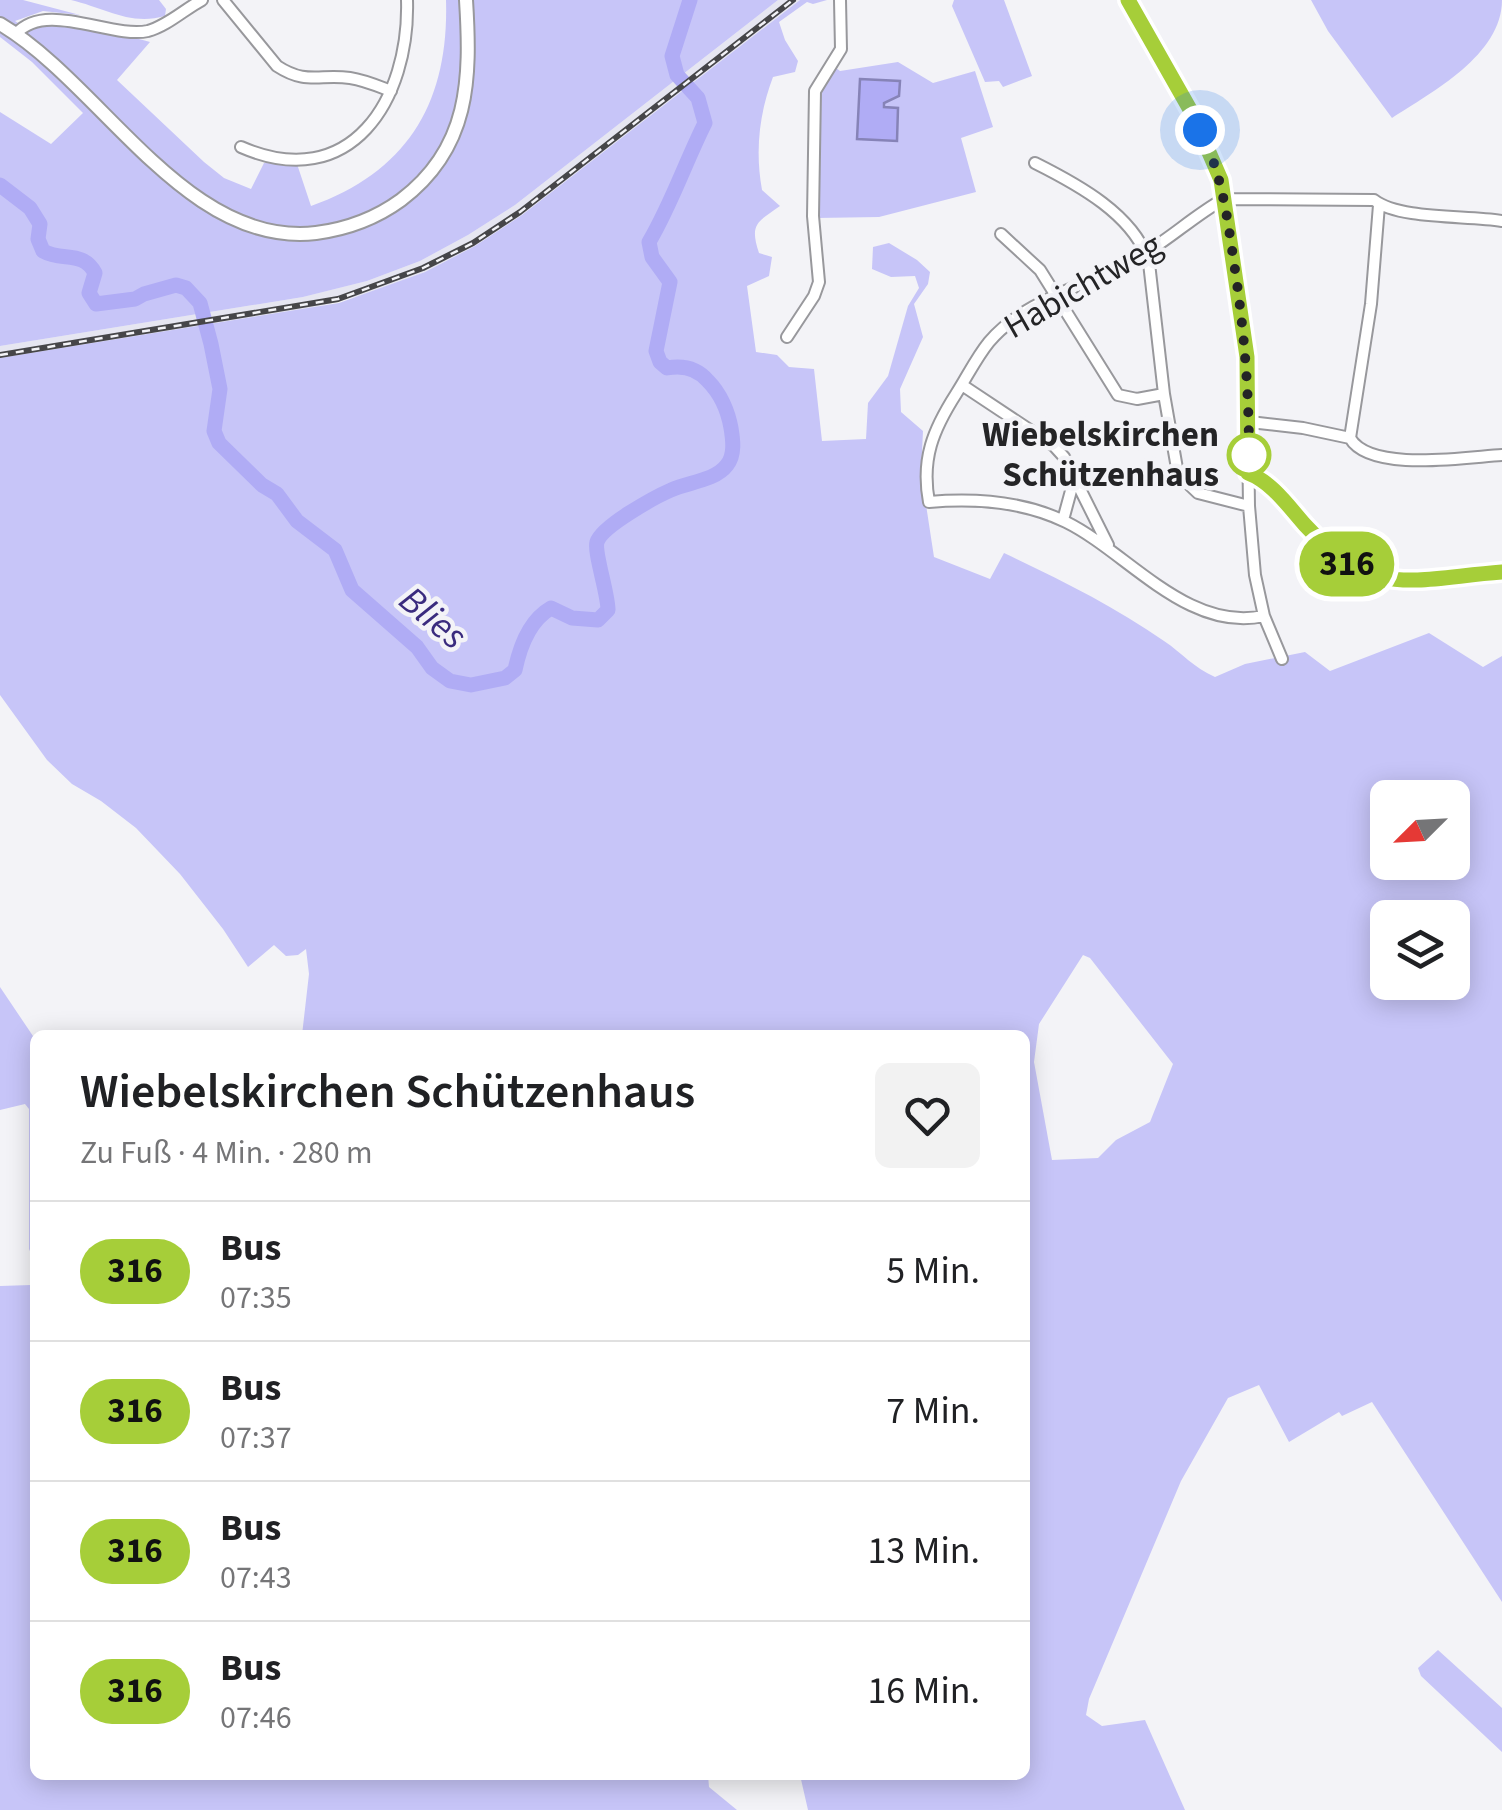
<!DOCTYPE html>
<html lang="de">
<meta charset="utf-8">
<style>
body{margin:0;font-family:"Source Sans 3",sans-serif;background:#f2f2f2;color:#202124;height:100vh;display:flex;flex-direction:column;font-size:38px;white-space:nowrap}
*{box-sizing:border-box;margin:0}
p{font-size:32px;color:#757577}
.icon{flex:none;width:55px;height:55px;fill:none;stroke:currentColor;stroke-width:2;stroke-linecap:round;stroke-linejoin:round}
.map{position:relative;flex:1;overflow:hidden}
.side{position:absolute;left:30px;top:1030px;width:1000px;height:750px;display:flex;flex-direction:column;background:#fff;border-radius:15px;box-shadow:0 5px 25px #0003}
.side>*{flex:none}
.badge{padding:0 20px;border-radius:32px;font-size:35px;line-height:65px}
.needle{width:65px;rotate:246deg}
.controls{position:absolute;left:1370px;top:780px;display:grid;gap:20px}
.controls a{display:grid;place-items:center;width:100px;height:100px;border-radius:15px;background:#fff;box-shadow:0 5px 25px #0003;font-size:50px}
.you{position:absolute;width:50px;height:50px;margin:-25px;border:8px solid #fff;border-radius:50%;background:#1a73e8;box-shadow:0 0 0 15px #1a73e833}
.map>.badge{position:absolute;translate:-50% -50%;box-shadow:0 0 0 5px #fff}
.round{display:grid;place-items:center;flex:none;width:105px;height:105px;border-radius:15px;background:#f2f2f2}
.headline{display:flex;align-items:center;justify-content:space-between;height:170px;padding:0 50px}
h1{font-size:48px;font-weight:600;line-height:75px}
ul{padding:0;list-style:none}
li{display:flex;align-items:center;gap:30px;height:140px;padding:0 50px;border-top:2px solid #e0e0e0}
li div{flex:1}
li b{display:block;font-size:38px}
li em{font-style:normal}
li .badge{min-width:110px;font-weight:700;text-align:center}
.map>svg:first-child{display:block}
.built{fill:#e6e6f1}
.green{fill:#c7c5f8;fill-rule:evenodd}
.water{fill:#b0acf5;stroke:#8683b7;stroke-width:2.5}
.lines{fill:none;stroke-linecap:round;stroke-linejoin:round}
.river{stroke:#b0acf5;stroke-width:15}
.minor-casing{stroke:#98989c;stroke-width:14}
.major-casing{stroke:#98989c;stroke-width:16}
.minor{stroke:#fff;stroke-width:10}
.major{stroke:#fff;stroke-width:12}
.rail-casing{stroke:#464649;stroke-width:6}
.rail{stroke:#f3f3f7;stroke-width:2.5;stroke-dasharray:8;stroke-linecap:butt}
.line-casing{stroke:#fff;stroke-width:22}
.line{stroke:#a6ce39;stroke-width:15}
.walk{stroke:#242426;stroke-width:10;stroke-dasharray:0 18}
.stop-dot{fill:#fff;stroke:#a6ce39;stroke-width:5}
.labels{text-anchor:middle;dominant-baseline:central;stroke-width:9;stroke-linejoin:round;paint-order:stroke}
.street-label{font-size:35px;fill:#242426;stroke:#f3f3f7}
.stop-label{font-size:35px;font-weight:bold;fill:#242426;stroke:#f3f3f7;text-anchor:end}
.water-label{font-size:38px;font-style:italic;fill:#3a2b7e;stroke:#f3f3f7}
</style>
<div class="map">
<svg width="1502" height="1810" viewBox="0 0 1502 1810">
<rect width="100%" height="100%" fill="#f3f3f7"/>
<!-- built -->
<path class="built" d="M778,0h22l-278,215 -47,31 -50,26 -54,21 -66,17 -305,48v-12l303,-49 64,-16 53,-20 48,-26 47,-30z"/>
<!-- green -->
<path class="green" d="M0,0h23l57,15 -37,-4 -28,10 11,7c24,-15 96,7 124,14l-33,38 87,82 20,16 27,11 13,-26 33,1 14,42c98,-35 138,-105 135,-206h332l-263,205 -47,30 -48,26 -53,20 -64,16 -303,49v-234l51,32 32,-31 -51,-51 -32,-25z
M71,0h88l7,9 -1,7c-35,10 -60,-8 -94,-16z
M800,0h27l-14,4 -6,-2 -28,20 6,18 13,21 -3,11 -22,5c-14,37 -18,74 -11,113l18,16c-22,16 -31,17 -21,47l13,4 -3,19 -22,10 9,66 21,3 12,12 25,2 8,72 44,-2 2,-36 20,-27 20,-70 11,-18 -4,-12 -24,1 -19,-8 1,-22 16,-4 28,17 13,12 -2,12 -14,20 9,33 -23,52 1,23 22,19 -2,41 13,85 56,22 14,-26c55,26 110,53 160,88 18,12 30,27 51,36l30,-13 60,-12 25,19 99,-38 54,34 19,-11v946l-130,-200 -30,14 -3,-4 -50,30 -30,-57 -31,13 -47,83 -92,218 -3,16 16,11 43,-6 40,90h-377l-8,-35h225v-740h-723l7,-61 -3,-25 -8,6 -12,1 -12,-11 -26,22 -25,-38 -43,-55 -44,-46 -35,-27 -29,-17 -25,-24 -47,-65v-337l339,-55 86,-31 50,-26 47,-31zM1388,798h64v64h-64zM1388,918h64v64h-64zM1083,955l7,3 83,106 -23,58 -34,18 -18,18 -46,2 -18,-98 5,-38z
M954,0h50l28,76 -29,11 -4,-6 -14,1 -33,-76z
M1311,0h191c0,55 -70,92 -110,118l-64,-87z
M898,62l35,21 42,-12 18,56 -32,11 15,54 -97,25 -63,1 2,-127 18,-23 4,3z
M0,987l35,52 -1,221 -5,-11v-140l-4,-5 -25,6z
M31,1285l4,3v487h673l1,12 28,23h-737v-524z
M1438,1650l64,58v44l-81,-76 -3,-8z"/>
<!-- water -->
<path class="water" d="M860,79l40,2 -1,15 -15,7v4l14,1 -1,33 -40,-2z"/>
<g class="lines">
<!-- river -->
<path class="river" d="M0,185l30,23 10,16 -2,15 5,12c19,11 40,-1 52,22l-6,20 7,11 39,-5 9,-5 32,-9 10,3 14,15 11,41 9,45 -6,42 5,12 43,42 15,9 20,27 38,29 17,40 65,57 15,21 18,13 21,4 34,-7 10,-8c5,-24 15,-50 36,-62l21,10 26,2 10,-10c0,-17 -14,-57 -11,-68 5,-16 58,-45 74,-52 17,-8 44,-9 56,-25 8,-10 6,-25 4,-37 -3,-17 -11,-35 -23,-47 -11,-13 -25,-16 -41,-13l-7,-6 -4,-11 14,-69 -18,-25 -3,-15c22,-37 36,-79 56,-119l-7,-25 -21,-23 -5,-19 18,-56"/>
<!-- minor casing -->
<g class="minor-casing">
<path id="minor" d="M223,0l54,66c29,19 42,8 73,12 14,2 28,8 41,13
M1128,0l72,129 21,51 26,177 2,149 6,69 9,41 18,43
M16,34c30,-34 95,5 132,-3 19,-5 37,-22 54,-31
M241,147c110,48 169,-48 166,-147
M1035,163c42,21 100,52 114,100l15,131 14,80 20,19 51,13
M1224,199c-31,17 -57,43 -89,60 -47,26 -111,41 -146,83 -13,16 -22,35 -33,52 -23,36 -35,65 -27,108 46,-4 94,-1 137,20 61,30 122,111 198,94
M1224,199l150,1c26,20 93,15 128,21
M1001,234l39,36 78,125 19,4 27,-5
M787,337l27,-41 5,-14 -6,-66 2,-125 26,-42 -1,-49
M962,385l92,61 10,11 44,88
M1250,422l53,6 47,10c20,35 117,19 152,17
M1350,438l21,-134 8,-99
M1248,473c24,10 41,33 57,52 69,75 105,54 197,47
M1063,520l12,-44"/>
</g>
<!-- major casing -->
<g class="major-casing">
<path id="major" d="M0,24c102,60 186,224 316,209 31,-4 59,-14 85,-33 69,-52 70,-121 65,-200"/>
</g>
<!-- minor -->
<use href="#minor" class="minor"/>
<!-- major -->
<use href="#major" class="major"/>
<!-- rail casing -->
<g class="rail-casing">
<path id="rail" d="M0,355l338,-56 85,-31 50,-25 47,-31 273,-212"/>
</g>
<!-- rail -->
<use href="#rail" class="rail"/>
</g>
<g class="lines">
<!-- line casing -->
<g class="line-casing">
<path id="line" d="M1128,0l64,113 29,67 26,177 1,116c24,9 41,34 57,52 69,75 106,54 197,47"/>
</g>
<!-- line -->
<use href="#line" class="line"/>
<!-- walk -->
<path class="walk" d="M1200,130c22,43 27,86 34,133 10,65 15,127 15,192"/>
</g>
<!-- markers -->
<circle class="stop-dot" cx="1249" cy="455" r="20"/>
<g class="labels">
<!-- street labels -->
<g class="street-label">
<text transform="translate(1083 286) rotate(-30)">Habichtweg</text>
</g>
<!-- stop labels -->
<g class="stop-label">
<text x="1219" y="435">Wiebelskirchen<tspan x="1219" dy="40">Schützenhaus</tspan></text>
</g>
<!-- water labels -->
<g class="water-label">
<text transform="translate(433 618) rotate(40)">Blies</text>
</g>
</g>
</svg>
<div class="controls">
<a><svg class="needle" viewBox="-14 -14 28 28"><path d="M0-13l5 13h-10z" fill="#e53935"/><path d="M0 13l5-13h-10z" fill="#757577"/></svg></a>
<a><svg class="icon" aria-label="layers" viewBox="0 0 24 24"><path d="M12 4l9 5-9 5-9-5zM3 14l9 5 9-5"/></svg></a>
</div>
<div class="you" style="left:1200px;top:130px"></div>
<b class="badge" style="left:1347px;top:564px;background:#a6ce39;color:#111">316</b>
<section class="side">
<div class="headline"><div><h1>Wiebelskirchen Schützenhaus</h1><p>Zu Fuß · 4 Min. · 280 m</p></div><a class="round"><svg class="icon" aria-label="heart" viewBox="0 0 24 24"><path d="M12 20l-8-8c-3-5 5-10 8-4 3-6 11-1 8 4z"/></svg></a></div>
<ul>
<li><span class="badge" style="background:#a6ce39;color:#111">316</span><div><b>Bus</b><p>07:35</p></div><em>5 Min.</em></li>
<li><span class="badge" style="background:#a6ce39;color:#111">316</span><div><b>Bus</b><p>07:37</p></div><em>7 Min.</em></li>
<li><span class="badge" style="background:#a6ce39;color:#111">316</span><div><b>Bus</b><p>07:43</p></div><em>13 Min.</em></li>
<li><span class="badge" style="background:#a6ce39;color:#111">316</span><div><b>Bus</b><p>07:46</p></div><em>16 Min.</em></li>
</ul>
</section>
</div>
